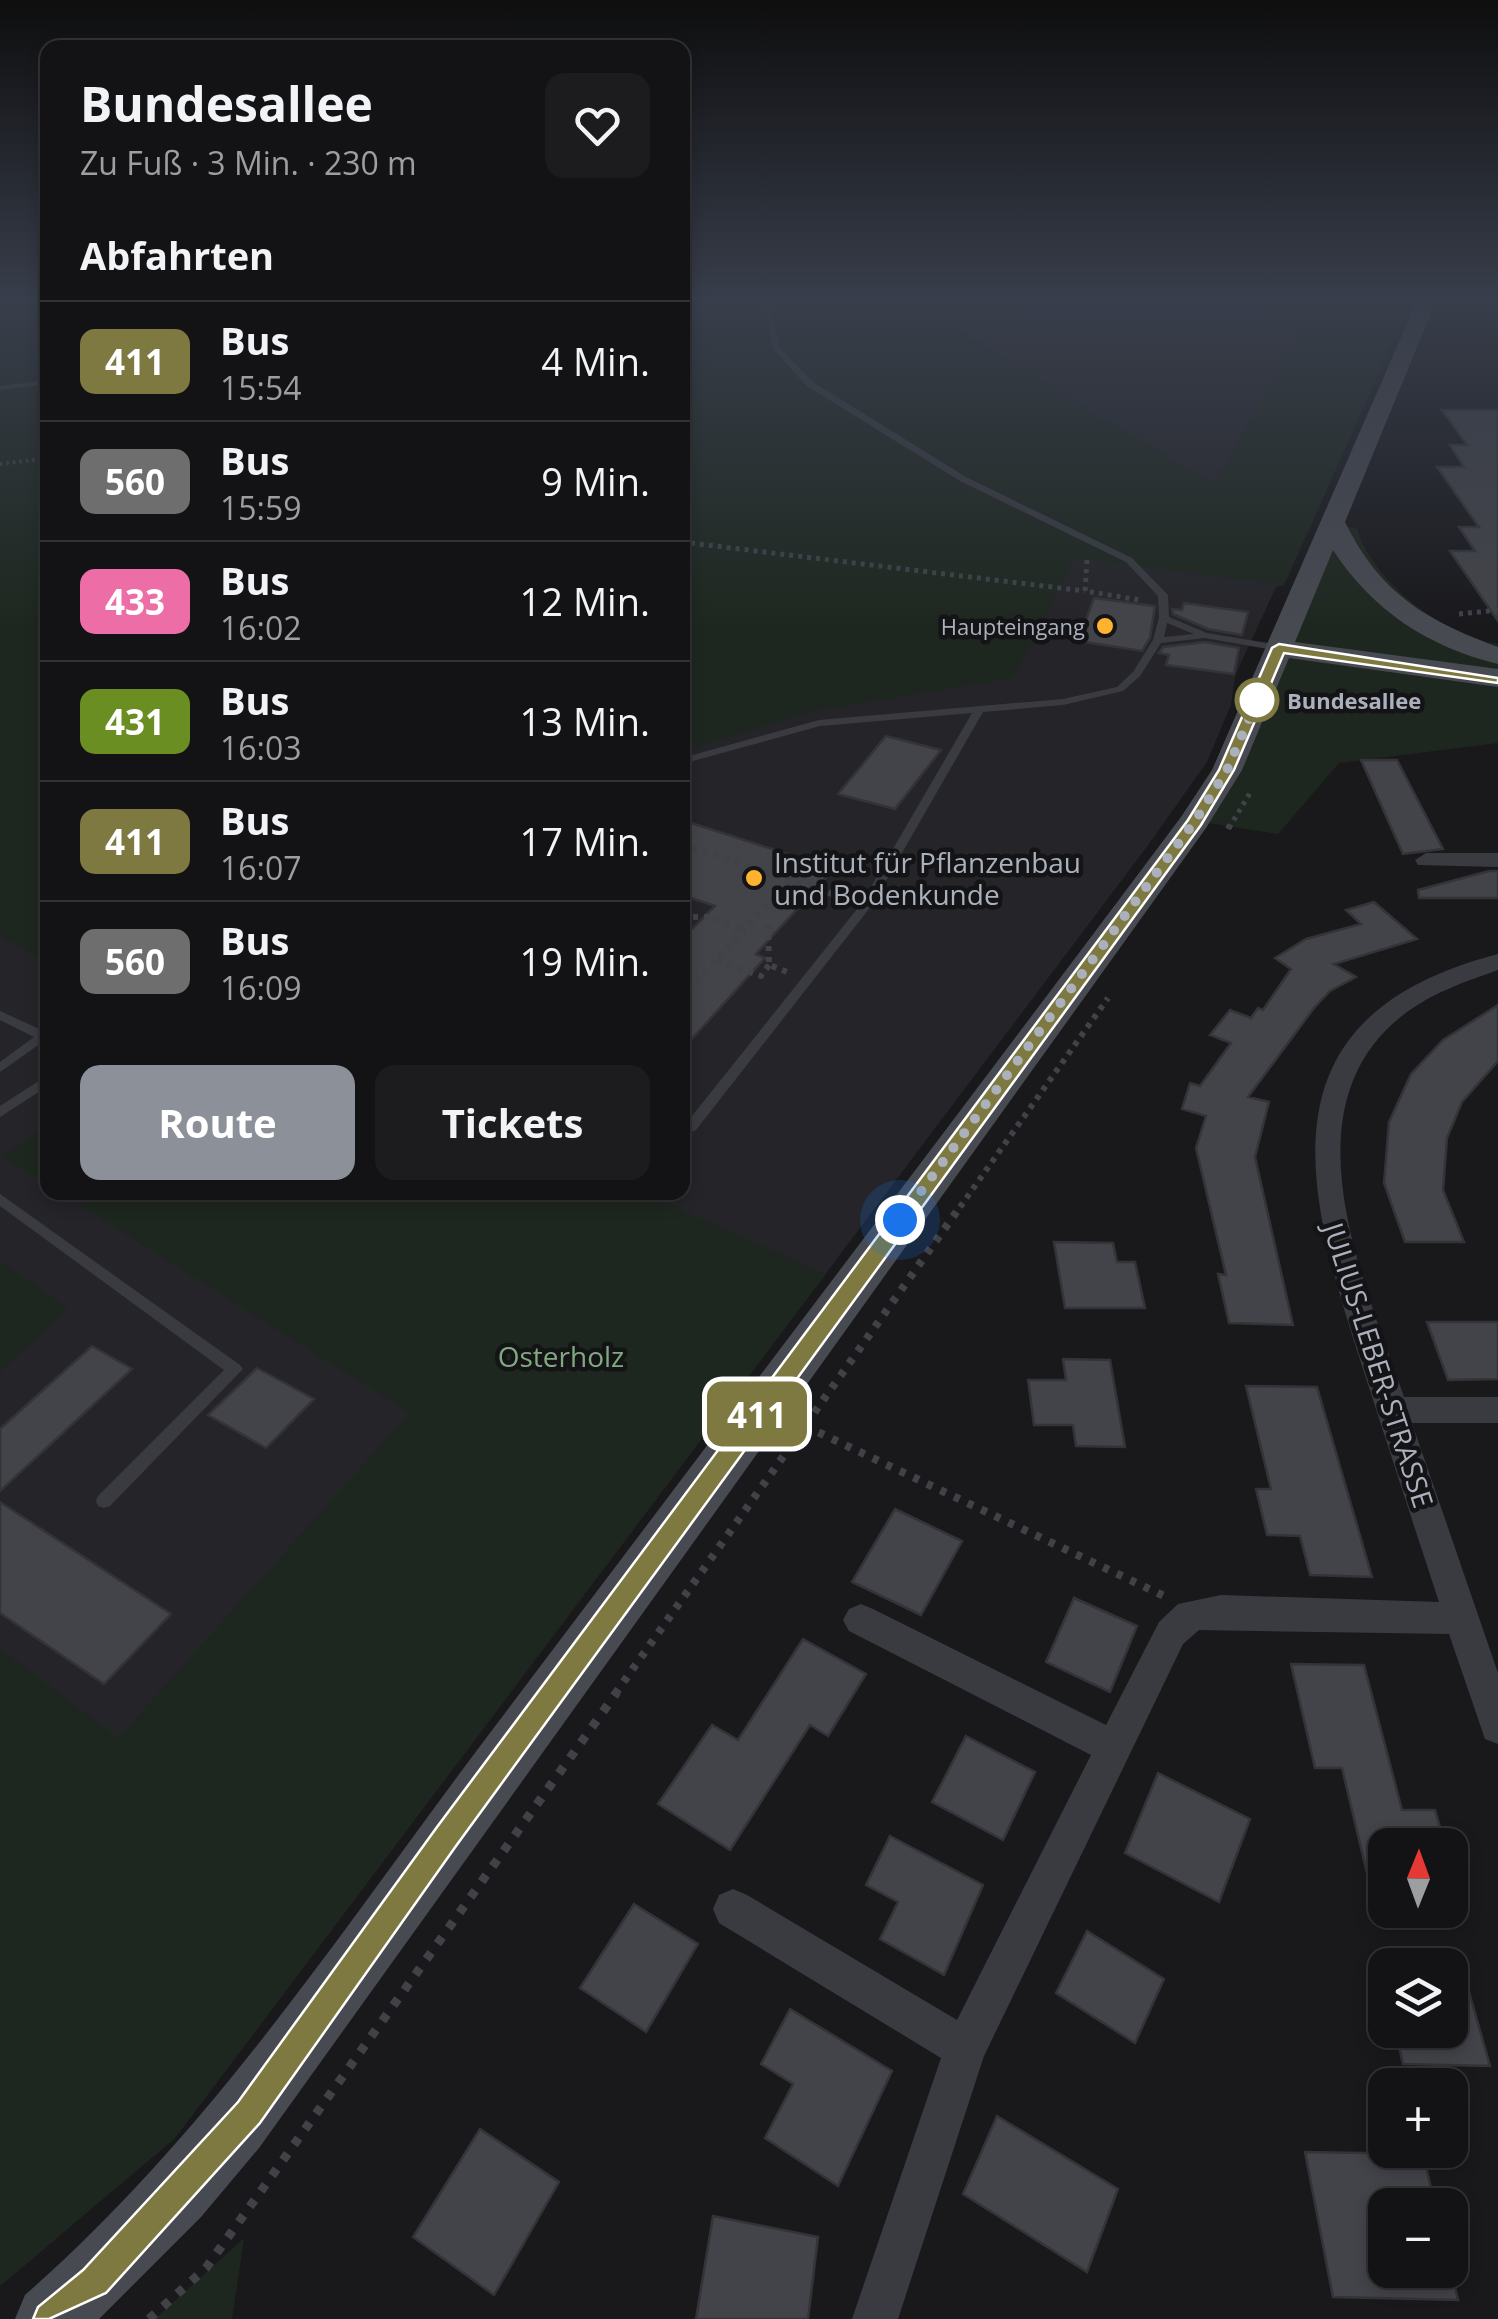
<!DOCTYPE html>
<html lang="de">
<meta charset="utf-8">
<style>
body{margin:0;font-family:"Open Sans",sans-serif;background:#1c1c1e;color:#f1f3f6;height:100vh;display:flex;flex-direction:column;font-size:38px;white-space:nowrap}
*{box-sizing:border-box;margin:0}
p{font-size:32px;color:#9d9ea0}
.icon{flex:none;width:55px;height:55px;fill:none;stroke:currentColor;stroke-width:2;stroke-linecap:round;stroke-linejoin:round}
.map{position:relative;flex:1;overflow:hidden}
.details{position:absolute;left:40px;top:40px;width:650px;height:1160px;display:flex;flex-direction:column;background:#131315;border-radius:20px;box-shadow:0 5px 15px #0003,0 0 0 2px #323234}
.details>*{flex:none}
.badge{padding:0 20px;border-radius:15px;font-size:35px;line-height:65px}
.needle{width:65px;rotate:1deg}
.controls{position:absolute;left:1368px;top:1828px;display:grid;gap:20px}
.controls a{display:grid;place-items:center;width:100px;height:100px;border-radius:20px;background:#131315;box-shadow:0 5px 15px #0003,0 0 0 2px #323234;font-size:50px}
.you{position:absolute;width:50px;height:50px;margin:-25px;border:8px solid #fff;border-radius:50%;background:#1a73e8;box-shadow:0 0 0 15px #1a73e833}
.map>.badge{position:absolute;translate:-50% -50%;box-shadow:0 0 0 5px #fff}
h2{padding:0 40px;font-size:38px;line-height:90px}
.round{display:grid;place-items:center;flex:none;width:105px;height:105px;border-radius:20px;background:#1c1c1e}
.overview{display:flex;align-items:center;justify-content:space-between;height:170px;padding:0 40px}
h1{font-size:48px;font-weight:700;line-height:75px}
.button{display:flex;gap:20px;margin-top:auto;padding:20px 40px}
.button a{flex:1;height:115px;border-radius:20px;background:#8c9099;color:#fff;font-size:40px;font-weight:700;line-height:115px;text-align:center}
.button a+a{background:#1c1c1e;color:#f1f3f6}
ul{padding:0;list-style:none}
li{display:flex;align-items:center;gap:30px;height:120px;padding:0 40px;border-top:2px solid #323234}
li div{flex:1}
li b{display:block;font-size:38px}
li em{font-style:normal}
li .badge{min-width:110px;font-weight:700;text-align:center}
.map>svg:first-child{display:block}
.built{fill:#252529}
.green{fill:#1e271f}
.building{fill:#434449;stroke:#333338;stroke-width:2.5}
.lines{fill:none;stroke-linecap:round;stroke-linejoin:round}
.path-far4{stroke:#404248;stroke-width:4;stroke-dasharray:2.5 4;stroke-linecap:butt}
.path-far3{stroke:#404248;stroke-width:5;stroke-dasharray:4 5;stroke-linecap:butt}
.path-far2{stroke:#404248;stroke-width:6;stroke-dasharray:5 6;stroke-linecap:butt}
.path-far1{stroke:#404248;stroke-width:8;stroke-dasharray:6 9;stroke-linecap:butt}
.path{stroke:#404248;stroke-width:9;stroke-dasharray:8 11;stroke-linecap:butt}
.lane{fill:#3a3b41;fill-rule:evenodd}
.street{fill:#3a3b41;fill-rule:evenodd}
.secondary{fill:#484a51;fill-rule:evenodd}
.line{fill:#7e7940;stroke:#fff;stroke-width:2.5}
.walk{stroke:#aab0bc;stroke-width:10;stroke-dasharray:0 18}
.poi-dot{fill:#ffb32e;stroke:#141417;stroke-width:4}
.stop-dot{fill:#fff;stroke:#7e7940;stroke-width:5}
.labels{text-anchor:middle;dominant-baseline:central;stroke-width:9;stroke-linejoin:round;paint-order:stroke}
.far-poi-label{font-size:22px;fill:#aab0bc;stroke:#141417;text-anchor:end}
.far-stop-label{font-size:22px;font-weight:bold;fill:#aab0bc;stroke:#141417;text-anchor:start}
.poi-label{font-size:28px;fill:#aab0bc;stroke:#141417;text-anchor:start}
.park-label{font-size:28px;fill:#80a982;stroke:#141417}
.street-label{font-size:28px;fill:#aab0bc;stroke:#141417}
</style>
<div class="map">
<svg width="1498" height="2319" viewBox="0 0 1498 2319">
<rect width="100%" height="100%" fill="#19191c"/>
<!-- built -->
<path class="built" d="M0,301h47l1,891h634l1,-891h728l-127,284 -8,2 -41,89 -4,29 -24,57 -61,86 -971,1290 -175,148z"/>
<!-- green -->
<path class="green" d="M0,301h47v660l-47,-25z
M683,301h274l-11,22 268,161 102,-183h95l-127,284 -209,-27 -62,120 -198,33 -132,40z
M1333,523l24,6c16,53 87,107 141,115v99l-159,20 -61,71 -83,-13z
M47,1123v62l-44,-28z
M60,1193h584l182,81 -651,864 -175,148v-638l118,90 292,-325z
M0,1262l68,46 -68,64z
M244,2238l-12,81h-77z"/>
<!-- building -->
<path class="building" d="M1442,410h56v211l-48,-70h25l-16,-24h20l-42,-60h27l-14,-22h17z
M1094,598l61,8 -5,32 -8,13 -64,-10z
M1184,603l64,9 -6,23 -34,-6 -35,-15 -1,-5 10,1z
M1205,642l34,6 -5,26 -68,-9 3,-10 -10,-2 4,-6z
M886,736l55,14 -46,59 -57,-15z
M1361,760h36l46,89 -40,5z
M682,820l152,49 -78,85 9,4 -83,92v-111l33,-33 -33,-11z
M1489,871h9v27h-79l-1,-8z
M1374,902l43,37 -83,25 22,13 -26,14 -16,17 -66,89 21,5 -14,55 38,168 -64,-2 -11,-49 8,1 -30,-127 10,-32 -24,-7 8,-26 10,3 31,-43 -21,-8 20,-25 21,8 7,-10 5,2 28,-41 -16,-11 31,-19 55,-15 -15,-14z
M1498,1005v56l-36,41 -15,36 -4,52 21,52h-59l-21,-59 5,-61 22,-48 32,-34z
M1054,1242l59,1 4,19h18l10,46h-80z
M1427,1322h71v57l-50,1z
M92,1346l40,23 -132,122v-62z
M1063,1359l47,1 15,87 -49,-1 -3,-21h-39l-6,-45h38z
M257,1368l57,31 -48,49 -58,-33z
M1246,1386l71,1 55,190 -62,-2 -10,-39 -33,-1 -11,-46h15z
M0,1502l171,112 -67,70 -104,-71z
M895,1509l67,32 -41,74 -69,-33z
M1074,1598l63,28 -27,66 -64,-30z
M803,1639l63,35 -38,62 -18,-11 -80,125 -72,-46 54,-79 26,15z
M1291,1664l73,1 38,145h33l10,35h-60v61l-10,1 -33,-139h-27z
M966,1736l69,36 -32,68 -71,-38z
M1158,1773l92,46 -31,83 -94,-49z
M890,1836l93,49 -39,90 -64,-36 18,-37 -32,-17z
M634,1904l64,40 -52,88 -66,-44z
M1087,1931l77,48 -29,64 -79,-50z
M1458,1953l32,113 -87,-2 -8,-34h55v-75z
M790,2009l102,62 -54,115 -73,-48 28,-54 -32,-20z
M997,2116l121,73 -31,83 -124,-78z
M480,2129l79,53 -65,113 -81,-58z
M1305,2152l118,2 12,51h-50v65h66l7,30 -125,-3z
M713,2216l105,21 -10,82h-112z"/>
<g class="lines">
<!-- path-far4 -->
<path class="path-far4" d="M0,464l48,-6"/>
<!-- path-far3 -->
<path class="path-far3" d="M682,542l403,49
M1087,560l-2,31 55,9
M1459,614l39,-4
M1229,828l21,-35"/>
<!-- path-far2 -->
<path class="path-far2" d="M1228,829l2,-4
M682,844l165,55
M682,917h29l34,14
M768,924l1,41 21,8
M717,961l44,15 8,-11
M682,997l109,-118
M960,1207l148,-209"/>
<!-- path-far1 -->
<path class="path-far1" d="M805,1426l359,170
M615,1694l347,-490"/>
<!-- path -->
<path class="path" d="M149,2319l57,-51 411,-576"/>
<!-- lane -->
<path class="lane" d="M764,301h6l10,47 33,34 153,95 166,81 36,37 1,22 38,16 72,12 5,3 -5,3 -74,-13 -44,5 -21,33 -17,15 -60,14 -80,7 -111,193 -176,225 -5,2 -9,-3v-10l6,2 173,-217 111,-191 -152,13 -138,38v-6l137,-38 244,-21 54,-12 16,-15 20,-32 6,-22 -1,-22 -32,-34 -166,-81 -153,-95 -34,-37zM1167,623l27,11 -30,3z
M48,380v4l-48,6v-4z
M0,1011l48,22v9l-4,-1 -44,31v-10l34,-25 -34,-17z
M48,1075v11l-48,31v-11z
M0,1194l240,171 3,4 -133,137 -6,2 -6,-2 -2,-5 2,-5 126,-126 -224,-164z"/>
<!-- street -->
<path class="street" d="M1426,853h72v14l-80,-2 -3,-5z
M1498,954v16c-31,11 -64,22 -91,42 -125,92 -43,269 -3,385h94v26h-86l86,250v71l-13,-5 -36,-105 -250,-4 -16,14 -199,412 -86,263h-46l89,-261 -222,-135 -6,-14 6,-14 14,-6 14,6 210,125 134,-265 -242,-124 -6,-11 6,-11 12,-5 12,5 233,116 53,-103 19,-18 43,-9 218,7c-26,-79 -52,-159 -77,-236 -60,-184 -102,-350 136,-412z"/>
<!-- secondary -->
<path class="secondary" d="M1417,301h19l-91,221c35,71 80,98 153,125v17c-70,-17 -126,-54 -165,-114l-38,92 203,27v18l-209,-29 -47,112 -36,58 -947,1320 -58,69 -102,102h-84l10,-24c194,-171 319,-370 474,-574 227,-301 456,-602 682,-904l31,-47z"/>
</g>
<!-- sky -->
<linearGradient id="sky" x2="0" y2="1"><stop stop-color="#0e0e0f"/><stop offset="0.48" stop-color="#383e4b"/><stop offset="1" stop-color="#383e4b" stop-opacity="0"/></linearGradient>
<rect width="1498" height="626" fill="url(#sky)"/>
<!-- line -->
<path class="line" d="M1279,644l219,34v5l-214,-30 -50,117 -33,55 -745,1021 -196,277 -154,170 -57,26h-16l5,-12 45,-37 155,-168 199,-275 751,-1007 31,-50 53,-122z"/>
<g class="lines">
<!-- walk -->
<path class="walk" d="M900,1220l295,-399 32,-51 32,-74 -2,4"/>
</g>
<!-- markers -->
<g class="poi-dot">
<circle cx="1105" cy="626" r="10"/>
<circle cx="754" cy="878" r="10"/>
</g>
<circle class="stop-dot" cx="1257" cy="700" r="20"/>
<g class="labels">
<!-- far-poi labels -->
<g class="far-poi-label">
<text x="1085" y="626">Haupteingang</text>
</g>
<!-- far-stop labels -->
<g class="far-stop-label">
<text x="1287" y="700">Bundesallee</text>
</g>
<!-- poi labels -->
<g class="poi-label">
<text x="774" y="862">Institut für Pflanzenbau<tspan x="774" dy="32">und Bodenkunde</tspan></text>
</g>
<!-- park labels -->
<g class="park-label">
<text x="561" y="1356">Osterholz</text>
</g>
<!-- street labels -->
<g class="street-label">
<text transform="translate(1379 1365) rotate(72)">JULIUS-LEBER-STRASSE</text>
</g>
</g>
</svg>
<div class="controls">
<a><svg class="needle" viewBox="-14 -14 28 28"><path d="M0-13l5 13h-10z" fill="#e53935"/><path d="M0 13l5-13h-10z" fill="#9d9ea0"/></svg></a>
<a><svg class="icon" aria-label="layers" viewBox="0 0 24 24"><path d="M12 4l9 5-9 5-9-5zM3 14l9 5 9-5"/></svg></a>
<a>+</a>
<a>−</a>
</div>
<div class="you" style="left:900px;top:1220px"></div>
<b class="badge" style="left:757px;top:1414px;background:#7e7940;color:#fff">411</b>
<section class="details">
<div class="overview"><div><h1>Bundesallee</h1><p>Zu Fuß · 3 Min. · 230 m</p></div><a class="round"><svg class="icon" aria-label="heart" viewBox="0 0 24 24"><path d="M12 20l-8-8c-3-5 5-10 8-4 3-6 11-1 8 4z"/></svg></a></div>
<h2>Abfahrten</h2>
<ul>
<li><span class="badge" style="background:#7e7940;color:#fff">411</span><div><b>Bus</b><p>15:54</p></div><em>4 Min.</em></li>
<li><span class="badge" style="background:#6e6e6e;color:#fff">560</span><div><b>Bus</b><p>15:59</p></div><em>9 Min.</em></li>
<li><span class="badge" style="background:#ed6ea7;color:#fff">433</span><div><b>Bus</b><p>16:02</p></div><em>12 Min.</em></li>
<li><span class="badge" style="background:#6b8e23;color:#fff">431</span><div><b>Bus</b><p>16:03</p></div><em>13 Min.</em></li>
<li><span class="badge" style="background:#7e7940;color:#fff">411</span><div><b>Bus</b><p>16:07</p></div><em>17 Min.</em></li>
<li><span class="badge" style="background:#6e6e6e;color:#fff">560</span><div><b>Bus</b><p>16:09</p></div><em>19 Min.</em></li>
</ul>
<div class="button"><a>Route</a><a>Tickets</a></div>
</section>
</div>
